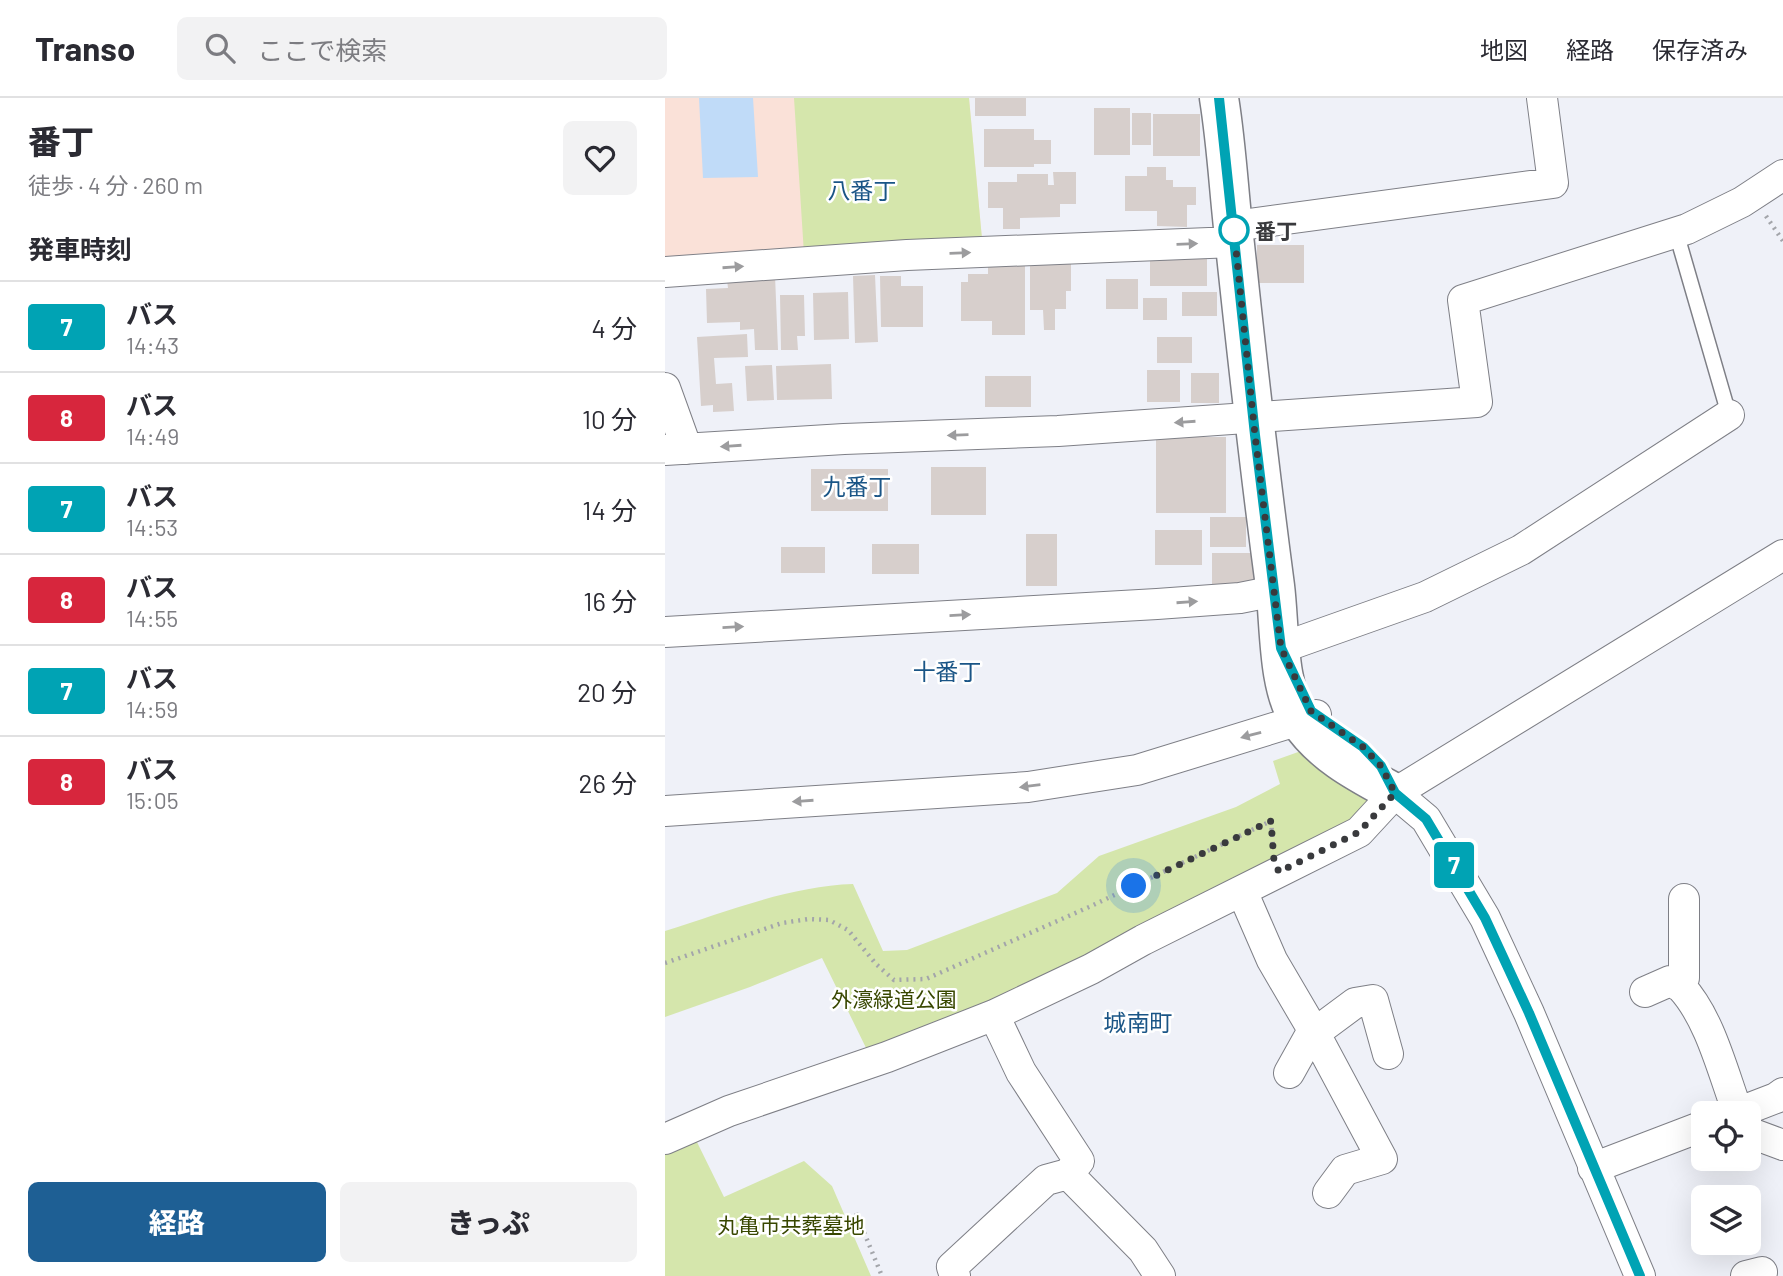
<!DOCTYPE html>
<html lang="ja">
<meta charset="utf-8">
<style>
body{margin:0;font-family:Barlow,"Noto Sans JP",sans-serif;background:#f2f2f3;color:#2b2b33;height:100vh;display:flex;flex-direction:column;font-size:26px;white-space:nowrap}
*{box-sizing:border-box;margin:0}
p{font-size:23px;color:#7c7c81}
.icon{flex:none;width:38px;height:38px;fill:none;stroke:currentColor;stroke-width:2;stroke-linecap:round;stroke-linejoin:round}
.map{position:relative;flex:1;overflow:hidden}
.drawer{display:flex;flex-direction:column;background:#fff;width:665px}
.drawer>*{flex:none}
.badge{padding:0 14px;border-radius:5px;font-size:24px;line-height:46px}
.fabs{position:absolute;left:1026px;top:1003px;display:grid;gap:14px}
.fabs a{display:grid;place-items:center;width:70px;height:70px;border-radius:10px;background:#fff;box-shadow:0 7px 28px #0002;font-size:35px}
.you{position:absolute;width:35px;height:35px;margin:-18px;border:5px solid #fff;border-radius:50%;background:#1a73e8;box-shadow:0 0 0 10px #1a73e833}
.map>.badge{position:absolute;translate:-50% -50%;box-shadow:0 0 0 4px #fff}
h2{padding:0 28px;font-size:26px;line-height:63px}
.round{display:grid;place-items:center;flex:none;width:74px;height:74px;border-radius:10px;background:#f2f2f3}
.headline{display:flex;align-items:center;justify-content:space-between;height:119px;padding:0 28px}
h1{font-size:33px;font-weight:800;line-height:52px}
.primary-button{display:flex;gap:14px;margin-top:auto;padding:14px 28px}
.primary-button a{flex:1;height:80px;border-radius:10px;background:#1e5f94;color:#fff;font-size:28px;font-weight:800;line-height:80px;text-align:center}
.primary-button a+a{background:#f2f2f3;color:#2b2b33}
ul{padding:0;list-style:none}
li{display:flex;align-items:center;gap:21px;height:91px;padding:0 28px;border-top:2px solid #e1e1e2}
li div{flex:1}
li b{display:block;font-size:26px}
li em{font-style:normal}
li .badge{min-width:77px;font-weight:700;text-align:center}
header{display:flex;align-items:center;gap:42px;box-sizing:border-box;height:98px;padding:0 35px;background:#fff;border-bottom:2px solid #e1e1e2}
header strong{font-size:33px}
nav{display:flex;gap:38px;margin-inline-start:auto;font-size:24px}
.search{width:490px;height:63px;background:#f2f2f3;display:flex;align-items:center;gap:18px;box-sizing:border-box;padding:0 24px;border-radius:10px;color:#7c7c81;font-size:26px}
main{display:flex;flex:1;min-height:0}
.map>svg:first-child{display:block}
.education{fill:#fae1d8}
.green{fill:#d5e6ac}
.water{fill:#c0dbf8}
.building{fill:#d7cfcc}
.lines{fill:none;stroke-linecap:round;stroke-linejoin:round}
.lane-casing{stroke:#7e7f86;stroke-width:17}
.street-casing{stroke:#7e7f86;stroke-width:32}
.secondary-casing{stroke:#7e7f86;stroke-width:41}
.path{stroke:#a3a5aa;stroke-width:4.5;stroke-dasharray:2 5;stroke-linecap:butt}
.lane{stroke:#fff;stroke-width:14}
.street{stroke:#fff;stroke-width:30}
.secondary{stroke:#fff;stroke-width:38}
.oneway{fill:#9c9c9e}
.line-casing{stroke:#fff;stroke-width:16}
.line{stroke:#00a3b4;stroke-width:10}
.walk{stroke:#393a3d;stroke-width:7;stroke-dasharray:0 12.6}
.stop-dot{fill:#fff;stroke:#00a3b4;stroke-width:3.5}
.labels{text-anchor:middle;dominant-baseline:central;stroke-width:5;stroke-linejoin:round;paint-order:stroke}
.stop-label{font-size:21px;font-weight:bold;fill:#393a3d;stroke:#fff;text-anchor:start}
.park-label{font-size:21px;fill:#384700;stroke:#fff}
.neighbourhood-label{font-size:23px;fill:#1a5586;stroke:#fff}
</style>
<header>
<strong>Transo</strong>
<div class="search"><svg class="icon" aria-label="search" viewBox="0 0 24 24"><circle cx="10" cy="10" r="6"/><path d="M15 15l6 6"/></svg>ここで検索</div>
<nav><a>地図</a><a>経路</a><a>保存済み</a></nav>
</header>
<main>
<section class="drawer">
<div class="headline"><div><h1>番丁</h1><p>徒歩 · 4 分 · 260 m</p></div><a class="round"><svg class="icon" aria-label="heart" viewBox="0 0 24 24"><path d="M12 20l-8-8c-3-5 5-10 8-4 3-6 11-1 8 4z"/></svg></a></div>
<h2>発車時刻</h2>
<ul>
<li><span class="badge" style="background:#00a3b4;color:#fff">7</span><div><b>バス</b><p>14:43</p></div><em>4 分</em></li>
<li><span class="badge" style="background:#d7263d;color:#fff">8</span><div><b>バス</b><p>14:49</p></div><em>10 分</em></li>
<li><span class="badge" style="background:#00a3b4;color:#fff">7</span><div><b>バス</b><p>14:53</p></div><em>14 分</em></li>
<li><span class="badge" style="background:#d7263d;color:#fff">8</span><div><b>バス</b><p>14:55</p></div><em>16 分</em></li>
<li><span class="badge" style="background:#00a3b4;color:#fff">7</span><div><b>バス</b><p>14:59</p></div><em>20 分</em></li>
<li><span class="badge" style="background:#d7263d;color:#fff">8</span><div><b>バス</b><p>15:05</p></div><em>26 分</em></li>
</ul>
<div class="primary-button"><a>経路</a><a>きっぷ</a></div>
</section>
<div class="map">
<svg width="1118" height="1178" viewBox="0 0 1118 1178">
<rect width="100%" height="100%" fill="#eff1f8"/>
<!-- education -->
<path class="education" d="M0,0h304l13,141 -317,26z"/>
<!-- green -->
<path class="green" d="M129,0h175l13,141 -178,15z
M636,653l46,32 20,18 16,5 -262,140 -251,110 -48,-98 -72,29 -85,30v-86c60,-19 125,-45 188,-47l30,67 24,-1 150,-57 42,-37 137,-49 44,-23 -7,-23z
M30,1040l29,59 80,-36 28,25 39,90h-206v-126z"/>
<!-- water -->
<path class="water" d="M34,0h54l5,79 -55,1z"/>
<!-- building -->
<path class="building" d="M310,0h51v18h-51z
M429,10h36v47h-36z
M467,15h19v32h-19z
M488,16h47v42h-47z
M319,31h50v11h17v24h-17v3h-50z
M482,69h19v13h7v7h23v18h-9v22l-30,-1v-15h-32v-35h22z
M388,74h23v32h-16v13l-40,1v11h-17v-21h-15v-26h29v-8h31v11h6z
M592,147h47v38h-47z
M406,160v33h-5v18h-11v21h-11l-1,-20h-13v-47z
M485,160h57v28h-57z
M323,163h37v74h-33v-14h-31v-39h7v-8h20z
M110,177l3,75h-23l-1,-21 -14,1v-8l-33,1 -1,-34 22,-1 -1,-8z
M210,177l3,67 -23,1 -2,-67z
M215,178h21v10h22v41h-42z
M441,181h32v30h-32z
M183,194l1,47 -35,1 -1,-47z
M517,194h35v24h-35z
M115,197h24l1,41h-8l1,14h-17z
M478,200h24v22h-24z
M82,236l1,23 -34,1 2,26 16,-1 2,28 -21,1v-7l-12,1 -4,-69z
M492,239h35v26h-35z
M166,266l1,35 -55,1 -1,-34z
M107,267l2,35 -27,1 -2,-35z
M482,272h33v32h-33z
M526,275h28v30h-28z
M320,278h46v31h-46z
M491,339h70v76h-70z
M266,369h55v48h-55z
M146,371h77v42h-77z
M545,419h36v30h-36z
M490,432h47v35h-47z
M361,436h31v52h-31z
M207,446h47v30h-47z
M116,449h44v26h-44z
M547,455h43v39h-43z"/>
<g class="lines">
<!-- lane casing -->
<g class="lane-casing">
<path id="lane" d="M1011,134l53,183"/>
</g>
<!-- street casing -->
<g class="street-casing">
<path id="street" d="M569,128l319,-43 -11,-85
M0,174l242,-17 327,-13
M0,290l22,61
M0,352l179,-11 214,-8 419,-29 -14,-102 224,-71 55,-27 41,-27
M0,534l492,-28 83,-6 35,-7
M616,550l144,-51 96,-47 208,-135
M730,695l31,26 59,99 44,95 111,263
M0,713l363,-24 109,-17 179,-55
M577,793l30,69 41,70 69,129 -37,11 -17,23
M1019,801v79l-3,9c29,31 42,86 57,126
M980,894l25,-11 11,6
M329,917l27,57 58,89 -11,13 75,76 17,26
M624,975l24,-43 7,-1 35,-26 18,-3 15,54
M1072,1015l39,-15 7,-5
M1083,1034l35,13
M0,1041l64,-28 158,-54 107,-42 97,-46 52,-29 216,-108 36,-39 388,-238
M928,1070l110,-42
M290,1178l-3,-9 94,-87 22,-6
M1081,1178l16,-4"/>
</g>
<!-- secondary casing -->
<g class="secondary-casing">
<path id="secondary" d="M554,0c8,49 10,98 16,147 12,114 25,228 40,341 5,40 2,100 24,134 23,35 61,54 96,73"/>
</g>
<!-- path -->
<path class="path" d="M1101,118l17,25
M0,865l117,-40 27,-4 20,1 19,10 28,34 18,16 32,-1 163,-72 182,-86 2,24
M191,1115l26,63"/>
<!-- lane -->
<use href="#lane" class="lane"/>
<!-- street -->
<use href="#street" class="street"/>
<!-- secondary -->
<use href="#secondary" class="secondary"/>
</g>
<!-- one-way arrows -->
<defs><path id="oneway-solid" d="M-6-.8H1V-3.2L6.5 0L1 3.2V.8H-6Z" transform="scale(1.75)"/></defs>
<g class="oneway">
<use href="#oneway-solid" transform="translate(522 146) rotate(-2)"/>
<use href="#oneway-solid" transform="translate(295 155) rotate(-2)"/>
<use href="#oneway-solid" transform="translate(68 169) rotate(-4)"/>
<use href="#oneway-solid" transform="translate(520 324) rotate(176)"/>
<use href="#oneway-solid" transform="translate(293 337) rotate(178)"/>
<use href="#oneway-solid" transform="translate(66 348) rotate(176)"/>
<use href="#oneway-solid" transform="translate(522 504) rotate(-4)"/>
<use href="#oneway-solid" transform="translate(295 517) rotate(-3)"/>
<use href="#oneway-solid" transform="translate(68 529) rotate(-3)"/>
<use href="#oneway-solid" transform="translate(586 637) rotate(165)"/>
<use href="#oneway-solid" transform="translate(365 688) rotate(173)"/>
<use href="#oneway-solid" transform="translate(138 703) rotate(176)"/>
</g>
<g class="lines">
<!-- line casing -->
<g class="line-casing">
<path id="line" d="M554,0l36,337 26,213 30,63 52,36 18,19 14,27 31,26 59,99 44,95 111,263"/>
</g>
<!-- line -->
<use href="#line" class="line"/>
<!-- walk -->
<path class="walk" d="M469,788l137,-65 3,40 5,11 80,-40 36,-39 -14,-27 -18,-19 -52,-36 -30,-63 -26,-213 -21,-205"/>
</g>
<!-- markers -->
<circle class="stop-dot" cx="569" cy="132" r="14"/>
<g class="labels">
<!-- stop labels -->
<g class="stop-label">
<text x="590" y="132">番丁</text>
</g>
<!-- park labels -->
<g class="park-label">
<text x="229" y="900">外濠緑道公園</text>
<text x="126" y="1126">丸亀市共葬墓地</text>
</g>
<!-- neighbourhood labels -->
<g class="neighbourhood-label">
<text x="197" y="92">八番丁</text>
<text x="192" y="388">九番丁</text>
<text x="282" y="573">十番丁</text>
<text x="473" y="924">城南町</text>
</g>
</g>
</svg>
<div class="fabs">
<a><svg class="icon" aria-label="locate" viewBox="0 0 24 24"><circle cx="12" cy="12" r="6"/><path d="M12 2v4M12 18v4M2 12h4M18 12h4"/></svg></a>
<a><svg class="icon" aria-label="layers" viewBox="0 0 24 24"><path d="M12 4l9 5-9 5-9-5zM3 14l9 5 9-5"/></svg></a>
</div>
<div class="you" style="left:469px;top:788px"></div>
<b class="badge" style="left:789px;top:767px;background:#00a3b4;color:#fff">7</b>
</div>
</main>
